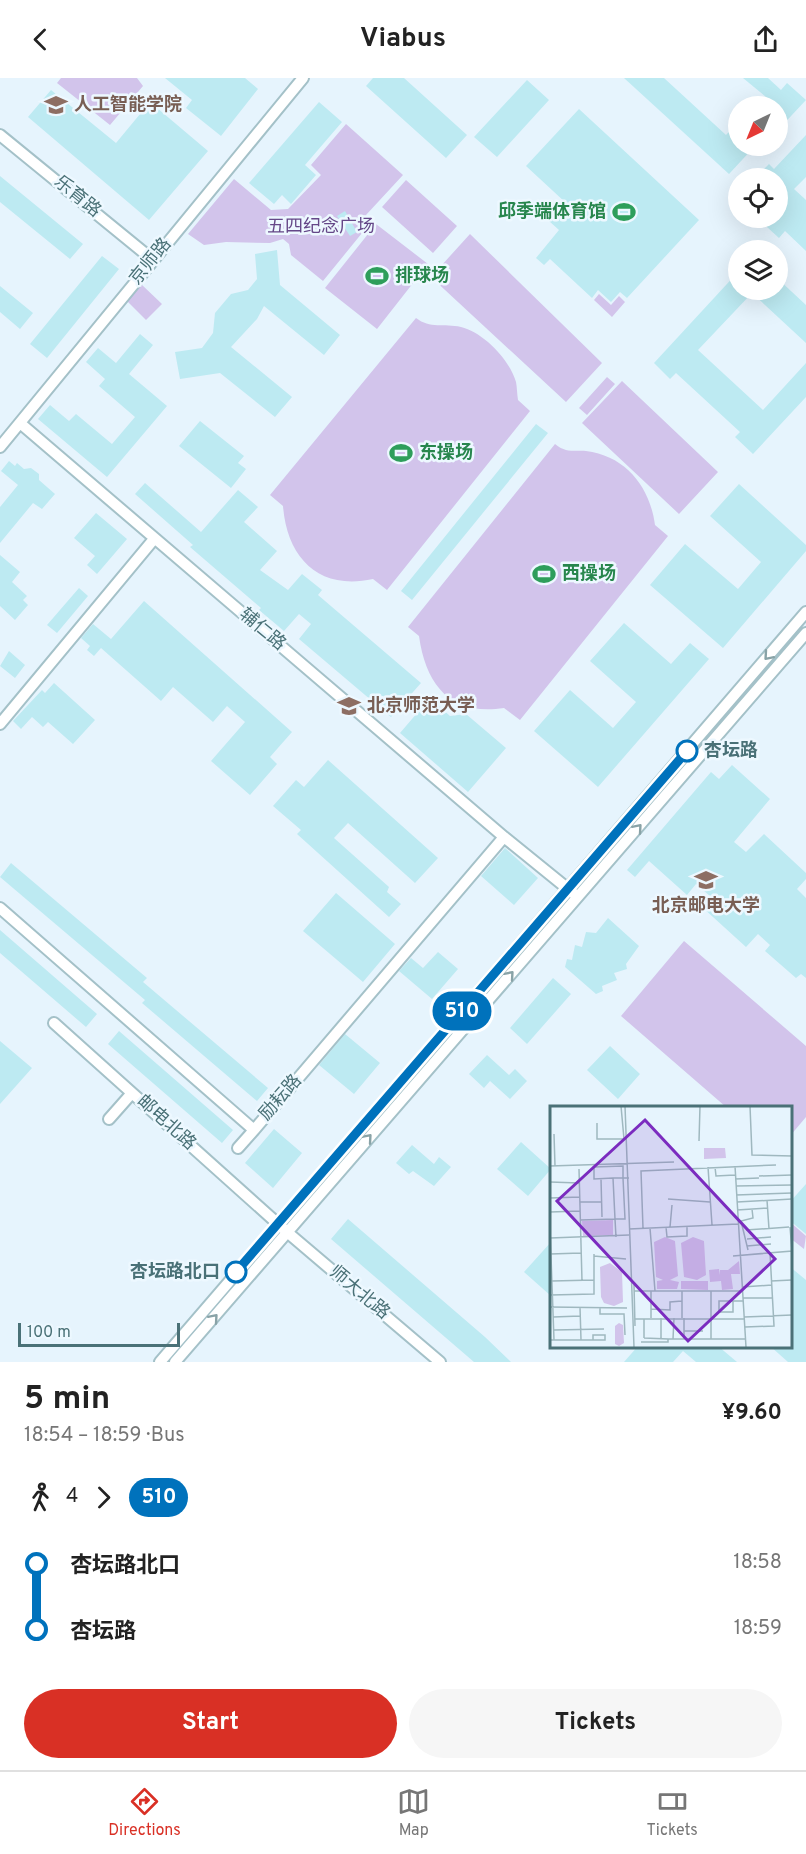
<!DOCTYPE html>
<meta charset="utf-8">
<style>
body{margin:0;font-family:Overpass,"Noto Sans SC",sans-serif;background:#f6f6f6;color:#222;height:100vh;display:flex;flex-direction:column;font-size:22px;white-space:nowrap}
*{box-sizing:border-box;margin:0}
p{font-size:20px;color:#767676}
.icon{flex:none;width:33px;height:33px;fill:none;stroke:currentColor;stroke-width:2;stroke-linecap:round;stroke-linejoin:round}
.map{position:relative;height:1284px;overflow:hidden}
.drawer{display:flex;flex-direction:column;background:#fff;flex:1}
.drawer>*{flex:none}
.badge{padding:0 12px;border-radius:20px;font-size:21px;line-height:39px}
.needle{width:39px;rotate:223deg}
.controls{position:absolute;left:728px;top:18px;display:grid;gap:12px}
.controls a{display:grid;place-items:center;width:60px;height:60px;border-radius:50%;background:#fff;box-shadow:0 6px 24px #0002;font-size:30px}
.scale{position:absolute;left:18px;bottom:15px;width:162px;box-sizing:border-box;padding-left:6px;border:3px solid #4a7177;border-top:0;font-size:16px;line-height:21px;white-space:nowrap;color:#4a7177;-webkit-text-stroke:4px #edf8ff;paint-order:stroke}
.map>.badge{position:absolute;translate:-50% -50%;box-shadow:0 0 0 3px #fff}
.legs{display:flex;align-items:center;gap:9px;height:66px;padding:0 24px;font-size:20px}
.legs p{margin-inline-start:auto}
.head{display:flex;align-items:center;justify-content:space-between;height:102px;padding:0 24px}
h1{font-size:33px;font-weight:700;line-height:45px}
.primary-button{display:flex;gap:12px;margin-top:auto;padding:12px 24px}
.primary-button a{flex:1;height:69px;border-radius:36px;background:#d93025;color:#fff;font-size:24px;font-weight:700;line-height:69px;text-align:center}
.primary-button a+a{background:#f6f6f6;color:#222}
ul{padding:0 24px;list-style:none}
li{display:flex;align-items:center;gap:21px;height:66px;font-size:22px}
li i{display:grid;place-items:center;width:9px;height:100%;margin:0 8px;background:currentColor}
li i::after{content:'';width:15px;height:15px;margin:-8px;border:4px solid;border-radius:50%;background:#fff}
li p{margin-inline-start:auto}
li:first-child i{background:linear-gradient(#0000 50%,currentColor 0)}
li:last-child i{background:linear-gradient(currentColor 50%,#0000 0)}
header{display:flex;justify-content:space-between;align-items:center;height:78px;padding:0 24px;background:#fff;font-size:27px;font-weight:700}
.tab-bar{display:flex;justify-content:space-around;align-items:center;height:84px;border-top:2px solid #e0e0e0;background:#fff;font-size:16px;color:#767676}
.tab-bar a{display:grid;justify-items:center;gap:3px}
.tab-bar .on{color:#d93025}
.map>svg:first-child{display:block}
.green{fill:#d2c4eb}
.building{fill:#bdeaf2}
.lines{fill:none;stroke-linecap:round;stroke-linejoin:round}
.minor-casing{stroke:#a4c1c8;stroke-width:14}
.minor{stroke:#fff;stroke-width:10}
.oneway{stroke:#89a3a7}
.line-1-casing{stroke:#fff;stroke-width:14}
.line-1{stroke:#0072bc;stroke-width:9}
.stop-1-dot{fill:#fff;stroke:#0072bc;stroke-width:3}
.labels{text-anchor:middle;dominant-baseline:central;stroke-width:5;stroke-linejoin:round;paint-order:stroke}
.education-label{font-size:18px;font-weight:bold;fill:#785e54;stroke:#edf8ff;text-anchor:start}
.street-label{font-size:18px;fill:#4a7177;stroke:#edf8ff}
.leisure-label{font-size:18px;font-weight:bold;fill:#27864d;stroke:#edf8ff;text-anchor:start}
.park-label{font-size:18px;fill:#654788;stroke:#edf8ff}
.stop-label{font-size:18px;font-weight:bold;fill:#4a7177;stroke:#edf8ff;text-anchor:start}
.inset-road{fill:none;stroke:#9fb8bf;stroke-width:1.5}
.view{fill:#7b2cbf;fill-opacity:0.15;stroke:#7b2cbf;stroke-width:3}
.inset-edge{fill:none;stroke:#4a7177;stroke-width:3}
</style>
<header><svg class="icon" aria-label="back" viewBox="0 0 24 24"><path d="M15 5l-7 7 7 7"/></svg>Viabus<svg class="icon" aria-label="share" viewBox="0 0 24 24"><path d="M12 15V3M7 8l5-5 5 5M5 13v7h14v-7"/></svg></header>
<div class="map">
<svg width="806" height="1284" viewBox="0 0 806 1284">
<rect width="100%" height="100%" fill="#e6f4fd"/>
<!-- green -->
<path class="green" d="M61,0h76l6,8 -33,39 -53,-42z
M346,46l57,51 -37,40 5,7 -48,59 -32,-26 -2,-11 -6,-5 -13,4 -44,-1 -22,3 -16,-11 46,-55 37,31 17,-1 33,-34 -10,-10z
M406,102l51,46 -24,27 -51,-46z
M376,146l52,40 -51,65 -52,-41z
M470,156l132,129 -36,39 -135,-125z
M141,206l21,20 -16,16 -19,-19z
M599,216l12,11 8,-9 6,6 -13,15 -18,-17z
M416,240c14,11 28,5 45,9 22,5 49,33 55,55 1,5 1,12 2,18l12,11 -143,179 -14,-11c-54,12 -86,-21 -90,-73l-13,-11z
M607,299l8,7 -28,31 -8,-7z
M622,303l96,91 -39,42 -97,-91z
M555,366c11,9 17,6 31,7 40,5 64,36 69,74l13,11 -148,184 -16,-12c-53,8 -78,-22 -85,-72l-11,-9z
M684,863l122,105v71l-16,19v-29h-64l-105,-91z
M790,1144l16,14 -2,13 -14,-11z"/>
<!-- building -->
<path class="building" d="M165,0h80l13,11 -37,47 -35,-28 6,-8z
M373,0h31l63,57 -21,23 -80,-72z
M624,0h40l62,57 12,-13v24h17l-26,28z
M743,0h25l13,12 6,-7 19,17 -29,31v-25z
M527,2l22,20 -52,57 -23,-20z
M51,12l65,53 34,-41 58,49 -59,69 -121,-103z
M319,24l23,20 -37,43 11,10 -25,29 -9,-9 -8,9 -25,-21z
M579,31l120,111 -72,78 -7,-6 -9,10 -13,-12 -6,8 -42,-39 -6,6 -8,-7 23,-28 -10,-9 17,-18 -40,-37z
M806,57v42l-12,12 12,11v51l-21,-20 -6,7 -22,-20h20v-40h-22l14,-14 5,5z
M0,98l83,68 -13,15 -70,-57z
M345,133l12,21 -7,4 -13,-20z
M277,172l3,35 60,50 -16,20 -60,-49 -7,13 -26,28 61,50 -17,20 -55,-44 -40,6 -5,-27 27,-4 11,-15 2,-20 16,-19 17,-4 9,-11 -2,-25z
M102,178l17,13 -72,89 -17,-14z
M738,194v18h39v-12l29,27v38l-54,-50 -54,57 65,60 43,-47v34l-53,57 -18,-17 5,-5 -64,-59 -6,6 -16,-16z
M0,208l33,27 -13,16 -20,-17z
M140,256l13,11 -24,29 38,32 -60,71 -69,-58 12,-14 19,16 7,-7 36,30 23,-27 -36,-31 6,-7 -19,-17 12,-14 18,15z
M200,343l44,35 -6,7 8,6 -15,19 -52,-42z
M536,346l12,9 -136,167 -11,-9z
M9,383l6,5 2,-3 7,6 7,-1 8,6v6l16,14 -13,15 -9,-6 -33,40v-36l18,-22 -17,-14z
M145,405l56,49 37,-42 20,17 -14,15 33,29 -17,19 28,20 14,-16 20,16 -4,5 103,88 -30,34 -92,-78 12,-15 -12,-10 -15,17 -25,-21 2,-2 -71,-61 3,-2 -58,-51z
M739,406l67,61v6l-83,97 -73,-63 35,-41 53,45 23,-27 -51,-46z
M96,435l31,26 -30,35 -10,-9 8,-9 -21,-18z
M0,477l20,17 -8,10 15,14 -4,4 5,5 -13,15 -15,-14z
M79,510l9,8 -31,37 -10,-8z
M144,523l148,131 -22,25 7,7 -27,31 -39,-34 34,-39 -18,-16 -14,16 -40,-35 -12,14 -60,-53 -7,8 -7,-6 3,-4 -9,-8 12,-14 18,15z
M624,545l47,41 19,-21 19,16 -111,128 -64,-56 36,-41 43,38 23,-26 -46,-41z
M9,573l16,14 -10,13 -15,-12z
M54,605l41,37 -22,24 -25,-22 -5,5 -11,-10 -11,12 -8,-8 29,-31 3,3z
M430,620l20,18 16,-2 40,34 -38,44 -68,-59z
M328,682l110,98 -23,25 -67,-60 -14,15 55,49 -2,5 14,12 -12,13 -92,-83 4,-4 -28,-24 23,-26 8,7z
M732,687l38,34 -36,43 12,10 18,-18 42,39v6l-9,10 9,9v80l-5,-4 -5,4 -31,-27 5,-6 -12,-11 -12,13 -44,-40 8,-11 -14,-12 -9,11 -38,-34 -14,16 -8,-7 84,-98 8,7z
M505,770l33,30 -24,27 -33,-29z
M11,785l136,115 -4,4 125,106 -11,13 -115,-98 3,-3 -145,-123z
M336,815l59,51 -32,38 -60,-51z
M608,840l31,28 -13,18 1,5 -13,4 3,7 -15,6 1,5 -7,3 -31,-27 2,-8 5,1 3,-15 7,2 4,-15 10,1z
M0,852l97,84 -11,13 -86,-74z
M438,874l20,17 -26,30 -33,-28 12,-13 12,10z
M553,900l18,16 -44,50 -17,-16z
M119,953l114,99 -11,13 -114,-99z
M345,956l35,29 -26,31 -35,-29z
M0,963l32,27 -32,36z
M610,968l30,28 -22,25 -31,-29z
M487,977l22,20 6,-6 12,12 -17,18 -20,-18 -6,7 -15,-14z
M274,1051l28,24 -29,35 -28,-25z
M521,1064l30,27 -23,27 -31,-27z
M412,1067l22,19 5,-7 12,10 -17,19 -21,-15 -4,3 -13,-11z
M806,1106v50l-17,-14v-17z
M348,1141l137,118 26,25h-37l-143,-123z
M551,1164v54l-27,-24z
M789,1188l17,14v82h-18l-18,-16h19z
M638,1268h80l19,16h-41l-13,-11 -10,11h-49z"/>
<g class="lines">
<!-- minor casing -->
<g class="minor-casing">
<path id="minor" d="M0,57l153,125
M20,345l484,414 69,56
M0,369l303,-369
M0,646l154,-185
M0,830l254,222 250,-293
M54,945l233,209 153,130
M109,1041l23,-26
M238,1070l16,-18
M160,1284l646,-750
M175,1284l631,-729"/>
</g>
<!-- minor -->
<use href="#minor" class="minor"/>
</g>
<!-- one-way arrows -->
<defs><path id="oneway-chevron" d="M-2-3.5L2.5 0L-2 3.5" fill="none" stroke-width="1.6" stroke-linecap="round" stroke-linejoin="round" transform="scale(1.5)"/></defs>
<g class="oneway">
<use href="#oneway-chevron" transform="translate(768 578) rotate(131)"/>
<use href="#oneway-chevron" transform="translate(638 750) rotate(-49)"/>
<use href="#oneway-chevron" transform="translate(510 897) rotate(-49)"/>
<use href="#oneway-chevron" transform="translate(368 1060) rotate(-49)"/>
<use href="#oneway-chevron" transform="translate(214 1240) rotate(-49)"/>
</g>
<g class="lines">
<!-- line-1 casing -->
<g class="line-1-casing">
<path id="line-1" d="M236,1194l451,-521"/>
</g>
<!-- line-1 -->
<use href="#line-1" class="line-1"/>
</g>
<!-- icons -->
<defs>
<g id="university-bare" transform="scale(1.8)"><path d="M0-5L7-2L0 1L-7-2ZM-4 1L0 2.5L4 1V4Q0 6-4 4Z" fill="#8d6e63" stroke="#edf8ff" stroke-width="2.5" paint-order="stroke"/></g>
<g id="stadium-bare" transform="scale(1.8)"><path d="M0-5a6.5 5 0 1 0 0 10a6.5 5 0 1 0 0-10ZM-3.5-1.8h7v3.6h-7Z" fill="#2e9e5b" stroke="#edf8ff" stroke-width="2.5" paint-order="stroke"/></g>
</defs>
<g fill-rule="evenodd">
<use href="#university-bare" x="56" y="27"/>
<use href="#stadium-bare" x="624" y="134"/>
<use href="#stadium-bare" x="377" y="198"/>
<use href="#stadium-bare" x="401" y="375"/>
<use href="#stadium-bare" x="544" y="496"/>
<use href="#university-bare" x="349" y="628"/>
<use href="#university-bare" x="706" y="802"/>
</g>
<!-- markers -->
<g class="stop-1-dot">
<circle cx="687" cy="673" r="10"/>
<circle cx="236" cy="1194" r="10"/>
</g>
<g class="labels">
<!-- education labels -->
<g class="education-label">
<text x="74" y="27">人工智能学院</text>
<text x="367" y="628">北京师范大学</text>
<text x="706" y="828" text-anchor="middle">北京邮电大学</text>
</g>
<!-- street labels -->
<g class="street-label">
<text transform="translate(77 119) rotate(39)">乐育路</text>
<text transform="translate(151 184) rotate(-51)">京师路</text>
<text transform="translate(262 552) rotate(40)">辅仁路</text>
<text transform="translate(281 1020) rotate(-49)">励耘路</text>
<text transform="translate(166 1045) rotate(42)">邮电北路</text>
<text transform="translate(359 1215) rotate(40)">师大北路</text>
</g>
<!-- leisure labels -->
<g class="leisure-label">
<text x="606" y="134" text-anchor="end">邱季端体育馆</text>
<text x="395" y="198">排球场</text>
<text x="419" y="375">东操场</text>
<text x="562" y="496">西操场</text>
</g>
<!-- park labels -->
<g class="park-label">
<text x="321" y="149">五四纪念广场</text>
</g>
<!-- stop labels -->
<g class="stop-label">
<text x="704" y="673">杏坛路</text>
<text x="220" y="1194" text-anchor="end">杏坛路北口</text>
</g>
</g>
<!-- overview -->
<g transform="translate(550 1028)">
<rect width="242" height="242" fill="#e6f4fd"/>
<path d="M154,42h21l1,10 -22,1zM63,114v15l-30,1 -1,-15zM115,131l10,4 3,35 -8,4 9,2 -2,7h-20v-8l6,-1 -7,-3 -2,-35zM143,131l11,4 2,34 -9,5 -13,-3 -3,-34zM189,155l1,13h-9l2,15 -11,1 -1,-9 -11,1 -1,-12 10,-1 1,6v-5h8zM60,157l12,9 1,30 -9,4 -10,-3 -3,-6 -1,-30zM131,175h27v9l-27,-1zM69,217l4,2 1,18 -5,3 -4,-2v-18z" fill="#d2c4eb"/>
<path class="inset-road" d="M71,0l3,33M75,0l9,241M200,0l2,49 40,1M47,17v16h29M4,28l1,32M149,35l1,-35M0,60l124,-4M185,60l11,181M158,61l4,58M165,61l1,9 19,-1M29,63l3,112M209,70l33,-1M63,72l2,41h10l-2,-41v-12l-29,1v12l19,-1h16M51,73l1,38M185,73l24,-1M0,76l29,1M186,80l56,-1M186,89l56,-2M0,92l30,-1M118,93l42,3M217,94l2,29M30,96h22M187,96l55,-3M187,104l30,-2M0,106l30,-1M30,114l35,-1 1,18M116,121l1,10 20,-1v-10M120,121l2,-22M0,122l4,112M93,122l-2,-57 135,-6M100,122l5,63M79,123l109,-5M196,124l43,-3M0,132l79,-3M197,133l24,-2M197,140l24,-2M198,144l-7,-29 12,-3 -1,-9M0,148l31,-1M44,150l32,3M183,150l59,-5 -2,-24M2,175l42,-1M221,175l21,-1M84,179l1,41M192,181l30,-2M84,185h108M132,185v27M161,185v48M0,189l44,-1v-40M193,192h30M183,195v11h-14v-11h24M0,201l77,1M30,201l1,33M50,202v6h24l1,21M101,203l19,1v-8l12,-1M3,211l27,-1M194,211l48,-2M101,212v-27M134,212v21M85,213h109M94,213v19M195,221l29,-1 -4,-73M4,224l50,-1M134,225h19M111,232v-20M118,233h78M123,233l1,-21M0,234h55v-5h-12v5M91,236h27v-3l-24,-1"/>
<path class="view" d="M95,14l130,139 -87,82 -131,-140z"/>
<rect width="242" height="242" class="inset-edge"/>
</g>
</svg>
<div class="controls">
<a><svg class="needle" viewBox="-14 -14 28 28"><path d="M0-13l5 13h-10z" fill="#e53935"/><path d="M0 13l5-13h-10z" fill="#767676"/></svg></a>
<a><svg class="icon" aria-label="locate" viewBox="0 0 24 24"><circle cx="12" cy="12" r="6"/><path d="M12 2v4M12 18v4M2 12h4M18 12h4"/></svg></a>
<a><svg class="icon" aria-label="layers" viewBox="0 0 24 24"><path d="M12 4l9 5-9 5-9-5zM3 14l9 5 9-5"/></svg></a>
</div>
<div class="scale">100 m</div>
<b class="badge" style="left:462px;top:933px;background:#0072bc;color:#fff">510</b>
</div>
<section class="drawer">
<div class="head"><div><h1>5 min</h1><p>18:54 – 18:59 · Bus</p></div><b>¥9.60</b></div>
<div class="legs"><svg class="icon" aria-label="walk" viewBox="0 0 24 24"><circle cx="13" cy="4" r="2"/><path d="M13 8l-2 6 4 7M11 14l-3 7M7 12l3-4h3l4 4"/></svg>4<svg class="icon" aria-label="forward" viewBox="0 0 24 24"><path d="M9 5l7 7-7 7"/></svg><b class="badge" style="background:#0072bc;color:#fff">510</b></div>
<ul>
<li><i style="color:#0072bc"></i><b>杏坛路北口</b><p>18:58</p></li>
<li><i style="color:#0072bc"></i><b>杏坛路</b><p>18:59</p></li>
</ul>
<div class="primary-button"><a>Start</a><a>Tickets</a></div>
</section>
<nav class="tab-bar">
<a class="on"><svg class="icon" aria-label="directions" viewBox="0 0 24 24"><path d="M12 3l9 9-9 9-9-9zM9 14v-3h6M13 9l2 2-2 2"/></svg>Directions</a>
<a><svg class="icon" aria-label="map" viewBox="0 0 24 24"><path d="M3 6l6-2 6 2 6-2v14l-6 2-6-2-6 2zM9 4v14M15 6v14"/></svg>Map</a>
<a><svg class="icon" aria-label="tickets" viewBox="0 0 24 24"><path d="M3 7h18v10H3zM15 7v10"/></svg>Tickets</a>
</nav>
